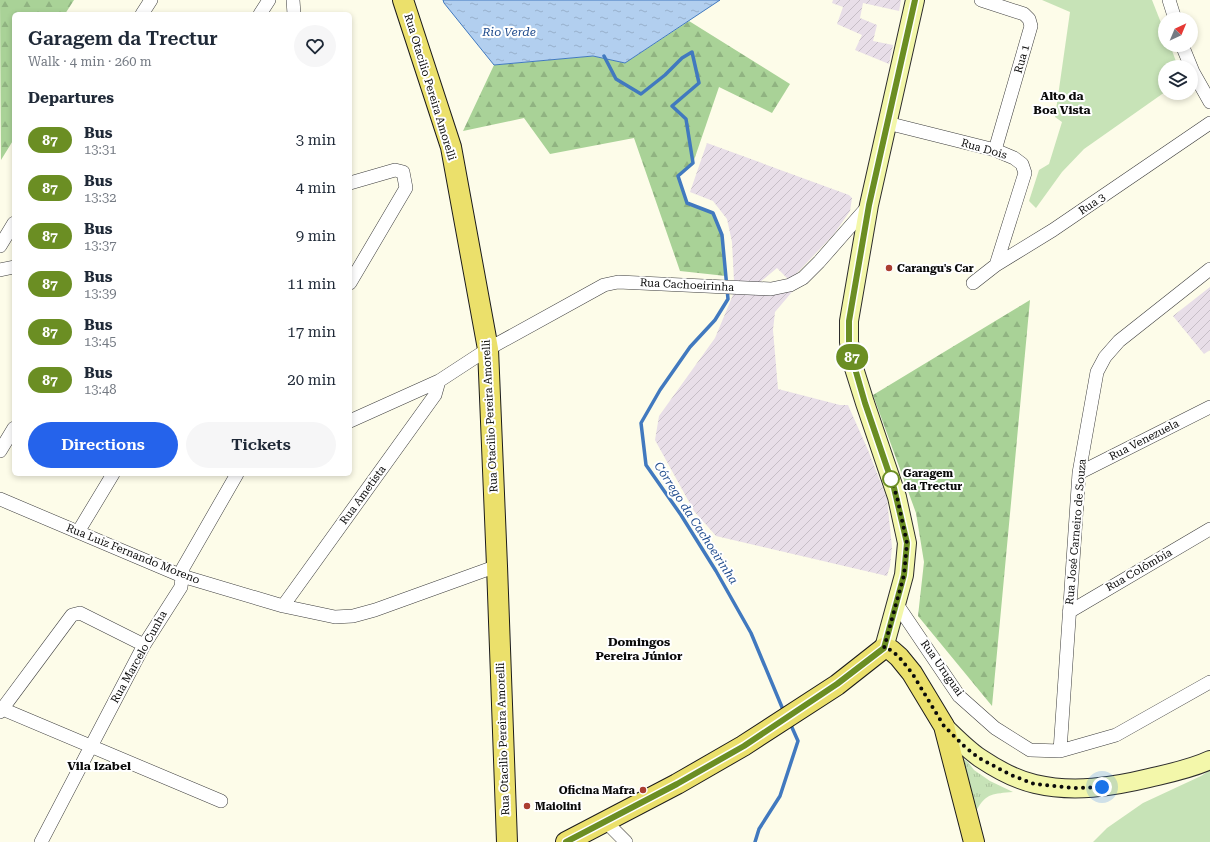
<!DOCTYPE html>
<meta charset="utf-8">
<style>
body{margin:0;font-family:"Roboto Serif",serif;background:#f6f6f7;color:#1f2937;height:100vh;display:flex;flex-direction:column;font-size:15px;white-space:nowrap}
*{box-sizing:border-box;margin:0}
p{font-size:13px;color:#747a83}
.icon{flex:none;width:22px;height:22px;fill:none;stroke:currentColor;stroke-width:2;stroke-linecap:round;stroke-linejoin:round}
.map{position:relative;flex:1;overflow:hidden}
.side{position:absolute;left:12px;top:12px;width:340px;height:464px;display:flex;flex-direction:column;background:#fff;border-radius:6px;box-shadow:0 2px 6px #0003}
.side>*{flex:none}
.badge{padding:0 8px;border-radius:13px;font-size:14px;line-height:26px}
.needle{width:26px;rotate:44deg}
.controls{position:absolute;left:1158px;top:12px;display:grid;gap:8px}
.controls a{display:grid;place-items:center;width:40px;height:40px;border-radius:50%;background:#fff;box-shadow:0 2px 6px #0003;font-size:20px}
.you{position:absolute;width:20px;height:20px;margin:-10px;border:3px solid #fff;border-radius:50%;background:#1a73e8;box-shadow:0 0 0 6px #1a73e833}
.map>.badge{position:absolute;translate:-50% -50%;box-shadow:0 0 0 2px #fff}
h2{padding:0 16px;font-size:15px;line-height:36px}
.round{display:grid;place-items:center;flex:none;width:42px;height:42px;border-radius:21px;background:#f6f6f7}
.head{display:flex;align-items:center;justify-content:space-between;height:68px;padding:0 16px}
h1{font-size:19px;font-weight:600;line-height:30px}
.cta{display:flex;gap:8px;margin-top:auto;padding:8px 16px}
.cta a{flex:1;height:46px;border-radius:24px;background:#2563eb;color:#fff;font-size:16px;font-weight:600;line-height:46px;text-align:center}
.cta a+a{background:#f6f6f7;color:#1f2937}
ul{padding:0;list-style:none}
li{display:flex;align-items:center;gap:12px;height:48px;padding:0 16px}
li div{flex:1}
li b{display:block;font-size:15px}
li em{font-style:normal}
li .badge{min-width:44px;font-weight:700;text-align:center}
.map>svg:first-child{display:block}
.industrial{fill:url(#industrial-furrows)}
.grass{fill:#c7e3b7}
.forest{fill:url(#forest-firs)}
.park{fill:url(#park-tufts)}
.water{fill:url(#water-ripples);stroke:#4179bf}
.lines{fill:none;stroke-linecap:round;stroke-linejoin:round}
.stream{stroke:#4179bf;stroke-width:3.5}
.minor-casing{stroke:#3d3d3d;stroke-width:14}
.secondary-casing{stroke:#2c2c2c;stroke-width:20}
.primary-casing{stroke:#1b1b1b;stroke-width:22}
.minor{stroke:#fff;stroke-width:13}
.secondary{stroke:#f3f7aa;stroke-width:18}
.primary{stroke:#ebe06b;stroke-width:20}
.line-casing{stroke:#fff;stroke-width:9}
.line{stroke:#6b8e23;stroke-width:6}
.walk{stroke:#0a0a0a;stroke-width:4;stroke-dasharray:0 7.2}
.poi-dot{fill:#ab3e31;stroke:#fff;stroke-width:1.5}
.stop-dot{fill:#fff;stroke:#6b8e23;stroke-width:2}
.labels{text-anchor:middle;dominant-baseline:central;stroke-width:4;stroke-linejoin:round;paint-order:stroke}
.street-label{font-size:11px;fill:#0a0a0a;stroke:#fff}
.poi-label{font-size:11px;font-weight:bold;fill:#0a0a0a;stroke:#fff;text-anchor:start}
.stop-label{font-size:11px;font-weight:bold;fill:#0a0a0a;stroke:#fff;text-anchor:start}
.water-label{font-size:12px;font-style:italic;fill:#214d8e;stroke:#fff}
.neighbourhood-label{font-size:12px;font-weight:bold;fill:#0a0a0a;stroke:#fff}
</style>
<div class="map">
<svg width="1210" height="842" viewBox="0 0 1210 842">
<defs>
<pattern id="industrial-furrows" width="10" height="10" patternUnits="userSpaceOnUse"><rect width="10" height="10" fill="#e8dee8"/><path d="M-1 1l2-2M0 10L10 0M9 11l2-2" fill="none" stroke="#c6bdc6"/></pattern>
<pattern id="forest-firs" width="22" height="20" patternUnits="userSpaceOnUse"><rect width="22" height="20" fill="#a9d297"/><path d="M5 1l3.5 6h-7zM16 11l3.5 6h-7z" fill="#90b381"/></pattern>
<pattern id="park-tufts" width="24" height="20" patternUnits="userSpaceOnUse"><rect width="24" height="20" fill="#c7e3b7"/><path d="M3 7l-1-3M5 7V3M7 7l1-3M15 17l-1-3M17 17v-4M19 17l1-3" fill="none" stroke="#aac19c"/></pattern>
<pattern id="water-ripples" width="26" height="14" patternUnits="userSpaceOnUse"><rect width="26" height="14" fill="#b2cfef"/><path d="M2 4q2-2 4 0t4 0M15 11q2-2 4 0t4 0" fill="none" stroke="#98b0cc"/></pattern>
</defs>
<rect width="100%" height="100%" fill="#fdfce9"/>
<!-- industrial -->
<path class="industrial" d="M833,0h68l-2,11 -36,-8 -3,15 17,7 -4,16 20,4 -4,19 -34,-14 7,-15 -25,-11 6,-17 -11,-4z
M707,143l142,52 3,3 -2,13 -16,23 -38,40 -8,5 -11,-11 -18,15 -25,-2 -2,-39 -5,-23 -14,-18 -23,-9z
M797,286l-22,26 -2,18 5,59 62,16h8l20,45 19,49 5,48 -2,19 -3,10 -171,-40 -22,-25 -39,-71 4,-24 56,-78 20,-48z
M1210,287v63l-6,4 -31,-38z"/>
<!-- grass -->
<path class="grass" d="M1042,0h110l13,33v12h5l8,22h-13v25l-81,57 -22,23 -26,36 -7,-7 10,-31 10,-6 13,-42 -7,-5 15,-105z
M1210,770v72h-117l14,-14 36,-25 58,-27z"/>
<!-- forest -->
<path class="forest" d="M0,0h74l-9,14h-51v125l-13,21z
M689,21l101,63 -18,29 -53,-26 -26,76 -15,13 10,27 25,10 9,22 4,41 -46,-5 -46,-133 -84,16 -26,-36 -61,13 31,-66 99,-9 32,7z
M1030,300l-38,406 -74,-90 6,-54 -8,-49 -43,-118z"/>
<!-- park -->
<path class="park" d="M959,756l9,6 6,8 16,11 23,11c-20,2 -26,0 -37,19z"/>
<!-- water -->
<path class="water" d="M443,0h277l-95,63 -32,-7 -99,9 -50,-62z"/>
<g class="lines">
<!-- stream -->
<path class="stream" d="M604,56l12,23 25,15 24,-19 17,-17 10,-6 7,31 -27,23 14,13 7,44 -15,13 9,27 26,10 9,22 6,64 -13,21 -25,27 -30,43 -19,33 5,42 35,50 35,56 35,62 33,79
M755,842l4,-13 21,-33 18,-55 -8,-18"/>
<!-- minor casing -->
<g class="minor-casing">
<path id="minor" d="M293,0l1,14
M981,0l43,14 5,5 2,7 -36,124
M1169,0l6,19
M142,14l9,-14
M260,14l9,-14
M1182,45l11,27 17,30
M887,123l108,27 19,8 8,6 3,9 -29,92
M350,183l45,-13 8,2 3,16 -56,95
M0,246l14,-23
M0,270l14,-3
M973,283l23,-18 57,-35 157,-107
M350,421l89,-40 49,-32 116,-64 14,-3 153,7 19,-4 13,-7 16,-16 50,-57
M0,451l14,-23
M1079,473l131,-66
M0,499l182,77 101,30 52,11 18,-1 22,-6 122,-44
M78,532l35,-58
M896,603l63,93 36,32 35,22 30,1 56,-16 94,-53
M283,606l152,-211 4,-14
M1069,612l141,-83
M0,708l221,93
M0,712l72,-97 8,-2 64,32
M1060,751l19,-278 18,-101 8,-15 14,-16 91,-72
M605,821l21,21
M41,842l103,-197 37,-58 2,-19 54,-94"/>
</g>
<!-- secondary casing -->
<g class="secondary-casing">
<path id="secondary" d="M884,648l20,-73 3,-32 -10,-46 -32,-94 -12,-38 -4,-23v-21l20,-116 46,-205
M944,726c11,11 23,23 36,32 15,10 37,22 55,26 38,9 77,3 114,-6 21,-5 42,-9 61,-18"/>
</g>
<!-- primary casing -->
<g class="primary-casing">
<path id="primary" d="M403,0l48,147 37,202 9,217 10,276
M566,842l111,-58 66,-38 94,-61 47,-37 7,2 8,7 13,16 32,53 30,116"/>
</g>
<!-- minor -->
<use href="#minor" class="minor"/>
<!-- secondary -->
<use href="#secondary" class="secondary"/>
<!-- primary -->
<use href="#primary" class="primary"/>
</g>
<g class="lines">
<!-- line casing -->
<g class="line-casing">
<path id="line" d="M566,842l111,-58 67,-38 93,-62 47,-36 20,-73 3,-32 -13,-55 -29,-85 -11,-38 -5,-23v-21l20,-116 46,-205"/>
</g>
<!-- line -->
<use href="#line" class="line"/>
<!-- walk -->
<path class="walk" d="M891,479l6,18 10,46 -3,32 -20,73 7,2 8,7 13,16 32,53 21,21 14,11 32,17 23,9 39,4 29,-1"/>
</g>
<!-- markers -->
<g class="poi-dot">
<circle cx="889" cy="268" r="4"/>
<circle cx="643" cy="790" r="4"/>
<circle cx="527" cy="806" r="4"/>
</g>
<circle class="stop-dot" cx="891" cy="479" r="8"/>
<g class="labels">
<!-- street labels -->
<g class="street-label">
<text transform="translate(1022 59) rotate(-74)">Rua 1</text>
<text transform="translate(430 87) rotate(73)">Rua Otacilio Pereira Amorelli</text>
<text transform="translate(984 149) rotate(16)">Rua Dois</text>
<text transform="translate(1092 204) rotate(-34)">Rua 3</text>
<text transform="translate(687 285) rotate(3)">Rua Cachoeirinha</text>
<text transform="translate(490 416) rotate(-93)">Rua Otacilio Pereira Amorelli</text>
<text transform="translate(1144 440) rotate(-27)">Rua Venezuela</text>
<text transform="translate(363 495) rotate(-54)">Rua Ametista</text>
<text transform="translate(1076 532) rotate(-85)">Rua José Carneiro de Souza</text>
<text transform="translate(133 554) rotate(22)">Rua Luiz Fernando Moreno</text>
<text transform="translate(1139 570) rotate(-30)">Rua Colômbia</text>
<text transform="translate(139 657) rotate(-61)">Rua Marcelo Cunha</text>
<text transform="translate(942 668) rotate(55)">Rua Uruguai</text>
<text transform="translate(503 739) rotate(-92)">Rua Otacilio Pereira Amorelli</text>
</g>
<!-- poi labels -->
<g class="poi-label">
<text x="897" y="268">Carangu's Car</text>
<text x="635" y="790" text-anchor="end">Oficina Mafra</text>
<text x="535" y="806">Maiolini</text>
</g>
<!-- stop labels -->
<g class="stop-label">
<text x="903" y="473">Garagem<tspan x="903" dy="13">da Trectur</tspan></text>
</g>
<!-- water labels -->
<g class="water-label">
<text x="509" y="32">Rio Verde</text>
<text transform="translate(696 523) rotate(57)">Córrego da Cachoeirinha</text>
</g>
<!-- neighbourhood labels -->
<g class="neighbourhood-label">
<text x="1062" y="96">Alto da<tspan x="1062" dy="14">Boa Vista</tspan></text>
<text x="639" y="642">Domingos<tspan x="639" dy="14">Pereira Júnior</tspan></text>
<text x="99" y="766">Vila Izabel</text>
</g>
</g>
</svg>
<div class="controls">
<a><svg class="needle" viewBox="-14 -14 28 28"><path d="M0-13l5 13h-10z" fill="#e53935"/><path d="M0 13l5-13h-10z" fill="#747a83"/></svg></a>
<a><svg class="icon" aria-label="layers" viewBox="0 0 24 24"><path d="M12 4l9 5-9 5-9-5zM3 14l9 5 9-5"/></svg></a>
</div>
<div class="you" style="left:1102px;top:787px"></div>
<b class="badge" style="left:852px;top:357px;background:#6b8e23;color:#fff">87</b>
<section class="side">
<div class="head"><div><h1>Garagem da Trectur</h1><p>Walk · 4 min · 260 m</p></div><a class="round"><svg class="icon" aria-label="heart" viewBox="0 0 24 24"><path d="M12 20l-8-8c-3-5 5-10 8-4 3-6 11-1 8 4z"/></svg></a></div>
<h2>Departures</h2>
<ul>
<li><span class="badge" style="background:#6b8e23;color:#fff">87</span><div><b>Bus</b><p>13:31</p></div><em>3 min</em></li>
<li><span class="badge" style="background:#6b8e23;color:#fff">87</span><div><b>Bus</b><p>13:32</p></div><em>4 min</em></li>
<li><span class="badge" style="background:#6b8e23;color:#fff">87</span><div><b>Bus</b><p>13:37</p></div><em>9 min</em></li>
<li><span class="badge" style="background:#6b8e23;color:#fff">87</span><div><b>Bus</b><p>13:39</p></div><em>11 min</em></li>
<li><span class="badge" style="background:#6b8e23;color:#fff">87</span><div><b>Bus</b><p>13:45</p></div><em>17 min</em></li>
<li><span class="badge" style="background:#6b8e23;color:#fff">87</span><div><b>Bus</b><p>13:48</p></div><em>20 min</em></li>
</ul>
<div class="cta"><a>Directions</a><a>Tickets</a></div>
</section>
</div>
